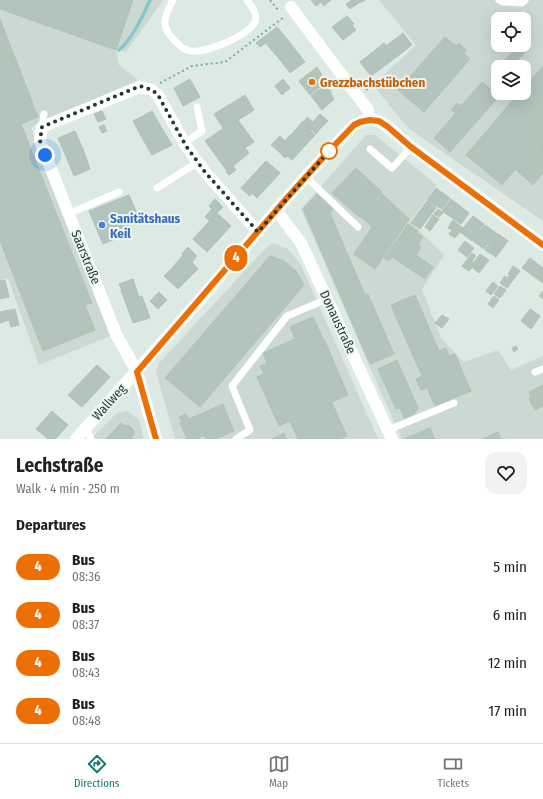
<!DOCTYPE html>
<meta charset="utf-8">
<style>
body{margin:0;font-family:"Fira Sans Condensed",sans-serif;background:#f2f2f2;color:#202124;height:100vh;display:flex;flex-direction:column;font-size:15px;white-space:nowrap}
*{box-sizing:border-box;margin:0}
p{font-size:13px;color:#757577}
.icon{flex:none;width:22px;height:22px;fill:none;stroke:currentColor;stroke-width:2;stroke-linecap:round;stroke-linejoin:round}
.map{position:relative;height:439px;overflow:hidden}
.panel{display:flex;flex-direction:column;background:#fff;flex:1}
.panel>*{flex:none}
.badge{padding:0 8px;border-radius:13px;font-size:14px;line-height:26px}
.controls{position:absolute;left:491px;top:12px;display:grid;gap:8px}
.controls a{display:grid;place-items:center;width:40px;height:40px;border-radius:8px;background:#fff;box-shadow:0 4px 16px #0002;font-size:20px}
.you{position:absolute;width:20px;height:20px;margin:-10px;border:3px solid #fff;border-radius:50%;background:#1a73e8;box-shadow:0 0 0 6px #1a73e833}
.map>.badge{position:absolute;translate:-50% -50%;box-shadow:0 0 0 2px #fff}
h2{padding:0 16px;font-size:15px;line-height:36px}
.round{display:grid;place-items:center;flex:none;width:42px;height:42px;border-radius:12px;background:#f2f2f2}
.summary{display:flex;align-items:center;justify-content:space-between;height:68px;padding:0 16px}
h1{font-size:19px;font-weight:700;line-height:30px}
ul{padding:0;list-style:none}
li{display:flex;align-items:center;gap:12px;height:48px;padding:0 16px}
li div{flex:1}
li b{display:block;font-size:15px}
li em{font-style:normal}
li .badge{min-width:44px;font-weight:700;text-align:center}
.dock{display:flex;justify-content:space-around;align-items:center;height:56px;border-top:1px solid #e0e0e0;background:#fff;font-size:11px;color:#757577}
.dock a{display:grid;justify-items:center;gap:2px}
.dock .on{color:#0f766e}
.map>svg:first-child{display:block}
.built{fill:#ccd9d2;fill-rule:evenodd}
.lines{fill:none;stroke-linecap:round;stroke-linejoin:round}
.stream{stroke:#85c9ce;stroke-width:3.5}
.building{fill:#b3c4bc;stroke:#b0c2b9}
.path{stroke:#7eac9a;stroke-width:2;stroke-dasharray:2 3;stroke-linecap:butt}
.service{stroke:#fff;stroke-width:7}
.minor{stroke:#fff;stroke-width:12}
.line-casing{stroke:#fff;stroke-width:9}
.line{stroke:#ed6f03;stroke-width:6}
.walk{stroke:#1f3830;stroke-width:4;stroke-dasharray:0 7.2}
.food-dot{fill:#e8710a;stroke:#edf6f1;stroke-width:1.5}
.stop-dot{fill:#fff;stroke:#ed6f03;stroke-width:2}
.shop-dot{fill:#3f7fe0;stroke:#edf6f1;stroke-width:1.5}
.labels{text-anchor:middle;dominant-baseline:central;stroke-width:4;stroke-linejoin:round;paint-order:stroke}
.food-label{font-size:13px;font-weight:bold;fill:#c56008;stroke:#edf6f1;text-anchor:start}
.shop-label{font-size:13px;font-weight:bold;fill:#366cbe;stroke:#edf6f1;text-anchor:start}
.street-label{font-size:13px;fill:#1f3830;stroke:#edf6f1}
</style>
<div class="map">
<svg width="543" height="439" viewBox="0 0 543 439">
<rect width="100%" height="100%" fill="#dde9e3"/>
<!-- built -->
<path class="built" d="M0,0h163l-37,52 -10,-2 3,15 19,15 -107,47 8,28 74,180 -74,30 -31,-87 -8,2z
M379,0h164v221l-135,-93 -35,-43 43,-40zM498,19h26v26h-26zM498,67h26v26h-26z
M366,135h9l62,50 -27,37 34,33 -22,34 19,49 23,24 34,-12 13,20 32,-14v83h-141l-30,-67 -71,-163z
M273,243l15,6 13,16 77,174h-203l-19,-67 3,-9 106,-114z
M127,411l12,9 5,19h-53l26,-26z"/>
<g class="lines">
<!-- stream -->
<path class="stream" d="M119,50c13,-11 24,-34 31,-50"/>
</g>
<!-- building -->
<path class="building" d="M0,0h133l-17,50 -116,-41z
M311,0h20l-7,6 -3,-4 -5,4z
M352,0h13l-3,2h-2l-10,7 -4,-5z
M347,16l7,8 -2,1 4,5 -13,10 -11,-13z
M0,19l38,98 -17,7 -21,-54z
M277,27l7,8 -15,12 -3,-4 -6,4 -4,-4z
M403,33l9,12 -17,13 -9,-12z
M284,35l10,13 -14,12 -11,-13z
M445,37l11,9 3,-3 7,7 -2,3 6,6 -46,53 -26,-22z
M384,43l11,15 -24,18 -11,-14z
M518,46l7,6 -14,15 -7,-6z
M294,48l11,14 -15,11 -10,-13z
M543,66v71l-41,48 -36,-30 53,-62h5v-5z
M317,67l5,8 -3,2 6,6 -15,12 -11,-14z
M0,70l21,54 -21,8z
M190,79l10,18 -17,9 -9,-18z
M283,79l7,9 -8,7 -7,-9z
M482,82l17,14 -49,56 -16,-14 22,-25 -5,-3 6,-7 4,3z
M324,86l2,2h3l2,4v2l3,5 -12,11 -11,-14z
M245,95l9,15 -25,16 -1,-1 -5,3 -9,-14z
M102,111l4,8 -8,3 -4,-8z
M152,111l8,14 -19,11 -8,-15z
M320,114l8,7 -8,8 -7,-7z
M307,117l13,12 -4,5 -12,-12z
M238,120l16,22 -9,6 -16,-22z
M303,121l8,8 -1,1 5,5 -11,12 -13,-12z
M21,124l30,76 -51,20v-88z
M104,125l3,6 -5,2 -3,-6z
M160,125l12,20 -20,10 -11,-19z
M228,125l21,28 -22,18 -22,-30z
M75,131l8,18 -17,7 -8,-18z
M290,135l14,12 -12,13 -5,-4 -2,2 -8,-8z
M280,136l5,5 -8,9 -6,-5z
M543,139v34l-10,12 -17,-15z
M83,149l7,20 -16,7 -8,-20z
M266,161l14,12 -23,25 -5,-5 -2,3 -9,-8z
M233,166l3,4 -7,5 -3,-3z
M356,168l26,24 -1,1 28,26 -34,50 -21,-15 18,-27 -12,-11 -1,1 -27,-24z
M436,188l14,10 -8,11 -5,-3v1l-10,-7z
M317,194l16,15 -3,4 35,82 3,-1 26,60 -24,10 -67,-155z
M129,195l11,25 -20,9 2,7 -19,8 -14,-33z
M215,199l8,8 -6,6 -8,-7z
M451,199l18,14 -8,11 -19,-13z
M51,200l41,103 -7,2 10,25 -52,21 -43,-110v-21z
M427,201l9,7 -16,21 -9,-6z
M212,209l5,4 -7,8 -5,-4z
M438,209l5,4 -4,4 -5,-3z
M217,213l14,13 -12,13 -14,-13z
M433,215l6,4 -9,12 -5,-4z
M473,216l11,8 -12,17 -12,-9z
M453,220l10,8 -8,10 -6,-4 3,-4 -4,-2z
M408,224l10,7 -1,2 6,4 -5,7 3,3 -5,8 17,12 -8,12 -33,-22 -3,4 -5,-3z
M485,225l11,8 -12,16 -11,-8z
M205,226l14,13 -12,13 -14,-13z
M497,233l11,8 -12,16 -11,-7z
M465,241l9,7 -7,9 -9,-7z
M188,247l9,9 -5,6 -2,-2 2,-2 -2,-2 -3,3 -5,-5z
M472,253l4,3 -4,5 3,3 -6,7 -7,-5z
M480,254l9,6 -10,13 -6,-5 3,-5 -2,-1z
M183,255l4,4 3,-3 2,2 -2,2 8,9 -20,20 -14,-13 8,-8z
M270,256l14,5 12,10 8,14 -104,122 -35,-29z
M530,258l13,10v15l-21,-15z
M513,266l7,5 -6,8 -6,-5z
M505,276l2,2 2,-2 5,3 -7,9 -7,-5z
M133,279l6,18 3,-1 8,22 -17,5 -12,-33h1l-3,-6z
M5,280l4,17 -9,2v-18z
M493,282l5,4 -7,9 -5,-4z
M500,286l6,4 -6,8 -6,-4z
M543,291v8l-4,-3z
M159,292l8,8 -9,9 -8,-8z
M415,295l16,37 -24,10 -16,-37z
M494,296l5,4 -6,8 -5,-4z
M15,309l4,16 -8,2 -2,-7 -9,3v-11z
M530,309l10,7 -9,13 -10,-8z
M442,315l7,4 -7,9 -7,-5z
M313,317l10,22h1l24,56 -69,31 -22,-49 7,-3 -4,-8 7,-3 -4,-10 32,-14 -5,-12z
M431,332l8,19 7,-3 3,8 6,-2 16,37 -36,15 -8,-18 -6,2 -5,-11 6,-3 -15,-34z
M516,346l2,3 -4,3 -2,-4z
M397,360l21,48 -4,6 -10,4 -4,-10 -4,1 -18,-40z
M97,365l13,12 -28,30 -14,-12z
M543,385v21l-8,4 -6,-11 2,-1 -2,-6z
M332,403l15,33 -7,3h-42l-8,-18z
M223,404l11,27 -18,8h-10l-2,-4 -7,4h-10l-7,-16 2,-1 -3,-5 7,-3 3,5z
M52,411l16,14 -13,14h-7l-12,-10z
M121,423l1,2 7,1 3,2 2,3v3l-3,5h-25z
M430,428l5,11h-29v-1z
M498,432l3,7h-18z
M284,433l3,6h-15z"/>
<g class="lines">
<!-- path -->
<path class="path" d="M270,0l9,11
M160,83l32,-17 33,-4 59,-45
M366,90l6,-4"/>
<!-- service -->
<path class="service" d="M173,0c-3,6 -7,13 -8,20 -1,8 3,13 8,19 4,4 9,10 14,11 14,6 62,-14 68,-28 3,-7 -4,-17 -8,-22
M499,0l4,2 19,1 3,-3
M42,127l2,-13
M184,143l18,-12 -5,-24
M370,149l22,19 19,-21
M306,177l52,50
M157,188l41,-26
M68,214l51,-22
M535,372l8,-3
M86,428l5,11
M388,430l66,-27
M236,439l14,-9 -18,-44 55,-70 40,-17"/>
<!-- minor -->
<path class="minor" d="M291,7l77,103 2,9
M276,210l25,33 91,196
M76,439l122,-137 78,-92 53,-59 25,-26 6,-3 10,-3 9,2 9,6 21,18 134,100
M156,439l-19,-67 -21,-38 -76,-193 2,-14 98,-40 12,3 6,5 28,51 19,26 53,60"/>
</g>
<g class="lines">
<!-- line casing -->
<g class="line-casing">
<path id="line" d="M156,439l-19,-67 149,-173 43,-48 25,-26 6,-3 10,-2 9,1 9,6 23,20 132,98"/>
</g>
<!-- line -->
<use href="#line" class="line"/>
<!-- walk -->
<path class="walk" d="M45,155l-5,-14 2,-14 98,-41 12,4 6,5 28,51 19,26 53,60 71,-81"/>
</g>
<!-- markers -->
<circle class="food-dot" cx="312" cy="82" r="4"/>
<circle class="stop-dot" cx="329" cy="151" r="8"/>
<circle class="shop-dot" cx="102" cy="225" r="4"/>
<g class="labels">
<!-- food labels -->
<g class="food-label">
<text x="320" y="82">Grezzbachstübchen</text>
</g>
<!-- shop labels -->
<g class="shop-label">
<text x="110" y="218">Sanitätshaus<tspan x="110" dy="15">Keil</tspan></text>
</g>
<!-- street labels -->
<g class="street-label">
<text transform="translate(86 257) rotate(68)">Saarstraße</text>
<text transform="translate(338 322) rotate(65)">Donaustraße</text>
<text transform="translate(109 402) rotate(-48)">Wallweg</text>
</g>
</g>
</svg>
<div class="controls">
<a><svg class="icon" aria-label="locate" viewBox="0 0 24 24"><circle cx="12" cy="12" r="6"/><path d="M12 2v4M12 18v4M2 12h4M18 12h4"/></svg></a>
<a><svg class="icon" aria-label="layers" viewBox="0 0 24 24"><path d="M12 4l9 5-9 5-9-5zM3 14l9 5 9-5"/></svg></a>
</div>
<div class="you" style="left:45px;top:155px"></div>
<b class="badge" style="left:236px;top:258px;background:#ed6f03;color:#fff">4</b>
</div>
<section class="panel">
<div class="summary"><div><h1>Lechstraße</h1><p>Walk · 4 min · 250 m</p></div><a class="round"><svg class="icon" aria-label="heart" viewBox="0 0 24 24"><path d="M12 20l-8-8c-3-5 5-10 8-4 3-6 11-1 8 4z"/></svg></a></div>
<h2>Departures</h2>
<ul>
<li><span class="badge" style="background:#ed6f03;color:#fff">4</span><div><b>Bus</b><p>08:36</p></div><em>5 min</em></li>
<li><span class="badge" style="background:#ed6f03;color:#fff">4</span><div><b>Bus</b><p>08:37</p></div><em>6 min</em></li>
<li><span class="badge" style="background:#ed6f03;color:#fff">4</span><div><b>Bus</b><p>08:43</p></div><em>12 min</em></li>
<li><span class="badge" style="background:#ed6f03;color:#fff">4</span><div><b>Bus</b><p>08:48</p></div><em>17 min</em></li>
</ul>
</section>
<nav class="dock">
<a class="on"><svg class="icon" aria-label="directions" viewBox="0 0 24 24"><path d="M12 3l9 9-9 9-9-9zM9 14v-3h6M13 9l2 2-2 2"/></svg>Directions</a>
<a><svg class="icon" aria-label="map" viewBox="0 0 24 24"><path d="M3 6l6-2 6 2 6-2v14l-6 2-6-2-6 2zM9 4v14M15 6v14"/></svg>Map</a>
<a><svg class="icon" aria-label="tickets" viewBox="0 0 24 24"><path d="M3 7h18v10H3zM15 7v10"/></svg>Tickets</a>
</nav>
